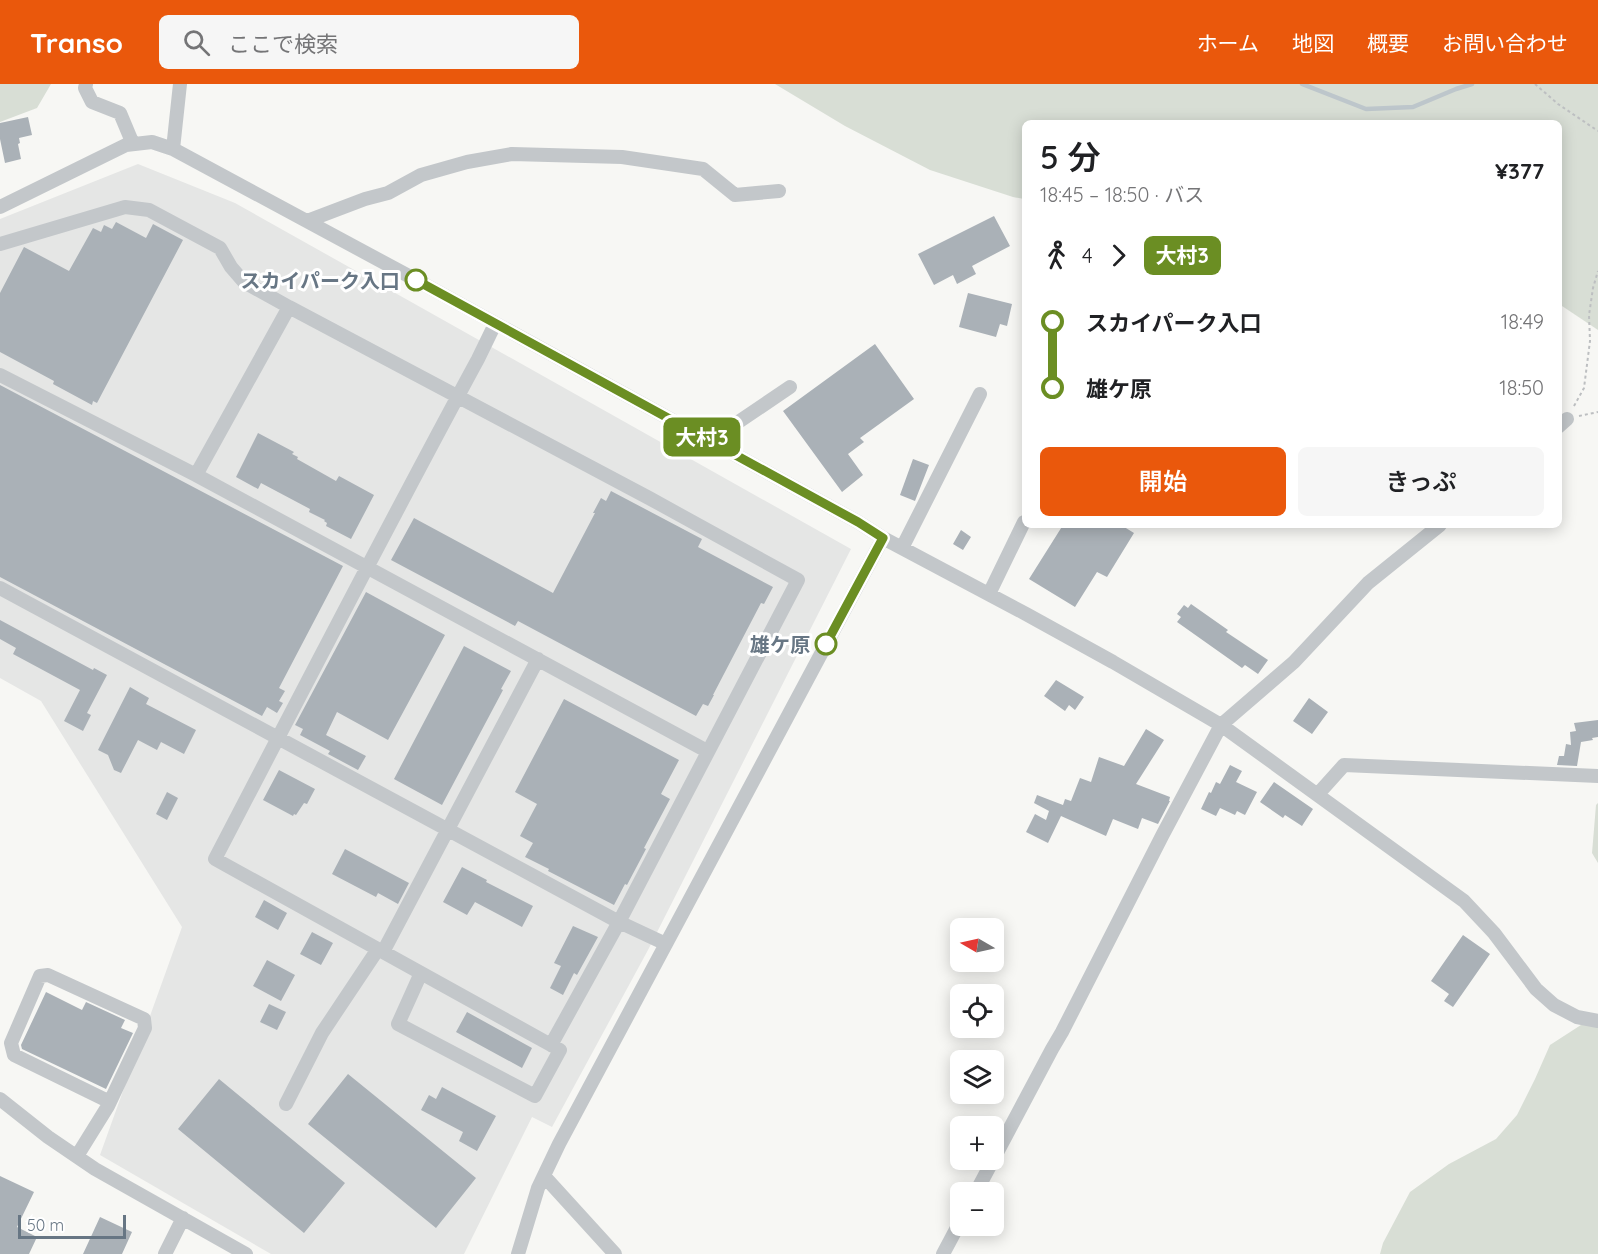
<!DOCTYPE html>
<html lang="ja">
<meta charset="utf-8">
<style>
body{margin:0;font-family:Quicksand,"Noto Sans JP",sans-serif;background:#f6f6f6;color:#202124;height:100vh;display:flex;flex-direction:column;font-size:22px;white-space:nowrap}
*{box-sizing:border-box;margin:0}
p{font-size:20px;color:#757577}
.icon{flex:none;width:33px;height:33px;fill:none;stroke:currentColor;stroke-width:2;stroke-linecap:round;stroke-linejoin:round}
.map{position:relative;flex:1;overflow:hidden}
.side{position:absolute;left:1022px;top:36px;width:540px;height:408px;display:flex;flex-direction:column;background:#fff;border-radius:9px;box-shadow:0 3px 15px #0003}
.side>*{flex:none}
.badge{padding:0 12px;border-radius:9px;font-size:21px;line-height:39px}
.needle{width:39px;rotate:279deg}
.controls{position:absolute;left:950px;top:834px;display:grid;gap:12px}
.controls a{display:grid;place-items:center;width:54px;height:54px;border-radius:9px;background:#fff;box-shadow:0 3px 15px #0003;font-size:30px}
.scale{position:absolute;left:18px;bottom:15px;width:108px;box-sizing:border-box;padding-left:6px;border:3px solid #677684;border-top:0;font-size:16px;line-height:21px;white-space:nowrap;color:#677684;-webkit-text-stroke:4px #fff;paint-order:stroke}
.map>.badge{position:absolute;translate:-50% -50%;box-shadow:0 0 0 3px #fff}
.legs{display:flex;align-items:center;gap:9px;height:66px;padding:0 18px;font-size:20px}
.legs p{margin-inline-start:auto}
.head{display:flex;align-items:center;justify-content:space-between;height:102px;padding:0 18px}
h1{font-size:33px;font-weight:600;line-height:45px}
.primary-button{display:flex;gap:12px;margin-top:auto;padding:12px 18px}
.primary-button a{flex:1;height:69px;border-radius:9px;background:#ea580c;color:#fff;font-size:24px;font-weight:600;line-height:69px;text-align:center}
.primary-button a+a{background:#f6f6f6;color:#202124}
ul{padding:0 18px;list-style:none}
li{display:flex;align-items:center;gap:21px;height:66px;font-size:22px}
li i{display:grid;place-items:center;width:9px;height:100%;margin:0 8px;background:currentColor}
li i::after{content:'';width:15px;height:15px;margin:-8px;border:4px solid;border-radius:50%;background:#fff}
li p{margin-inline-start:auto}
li:first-child i{background:linear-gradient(#0000 50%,currentColor 0)}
li:last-child i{background:linear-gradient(currentColor 50%,#0000 0)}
header{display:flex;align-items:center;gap:36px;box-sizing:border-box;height:84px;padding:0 30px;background:#ea580c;color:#fff}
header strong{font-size:28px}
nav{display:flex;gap:33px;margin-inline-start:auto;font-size:21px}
.search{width:420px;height:54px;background:#f6f6f6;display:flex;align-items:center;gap:15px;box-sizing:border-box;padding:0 21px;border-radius:9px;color:#757577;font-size:22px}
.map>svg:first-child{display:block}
.built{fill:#e5e6e5}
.green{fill:#d8ded5}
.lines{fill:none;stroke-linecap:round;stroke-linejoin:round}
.stream{stroke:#bdc6cb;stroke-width:4.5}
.building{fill:#aab1b7}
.path{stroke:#bdbfc1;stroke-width:2;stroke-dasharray:3 3;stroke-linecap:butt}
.minor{stroke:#c3c7ca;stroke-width:14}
.line-1-casing{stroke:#fff;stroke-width:14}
.line-1{stroke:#6b8e23;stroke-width:9}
.stop-1-dot{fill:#fff;stroke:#6b8e23;stroke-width:3}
.labels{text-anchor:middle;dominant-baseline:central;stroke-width:6;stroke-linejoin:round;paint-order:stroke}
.stop-label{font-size:20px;font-weight:bold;fill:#677684;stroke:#fff;text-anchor:end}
</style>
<header>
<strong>Transo</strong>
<div class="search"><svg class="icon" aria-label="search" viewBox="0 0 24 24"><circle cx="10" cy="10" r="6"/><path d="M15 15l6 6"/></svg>ここで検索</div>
<nav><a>ホーム</a><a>地図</a><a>概要</a><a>お問い合わせ</a></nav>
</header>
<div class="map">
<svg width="1598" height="1170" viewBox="0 0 1598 1170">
<rect width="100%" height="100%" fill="#f7f7f4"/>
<!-- built -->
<path class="built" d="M138,80l97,39 616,346 -203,401 -96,177 -20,-10 -68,137h-193l-171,-99 82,-228 -141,-226 -41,-23v-459z"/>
<!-- green -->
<path class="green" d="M0,0h51l-14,24 -37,14z
M775,0h823v246l-39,-26 -1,-181h-534v76l-11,-2 -83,-27 -85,-44z
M1598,719v60l-6,-10 4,-48z
M1598,930v240h-218l3,-11 27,-51 39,-28 47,-25 21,-24 18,-36 15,-34z"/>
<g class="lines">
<!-- stream -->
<path class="stream" d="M1302,0l64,25 47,-2 43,-18 16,-5"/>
</g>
<!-- building -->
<path class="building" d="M28,33l4,18 -13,3 1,5 -2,1 3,15 -16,4 -5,-24v-16z
M994,132l16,30 -38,20 4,8 -19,10 -4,-9 -19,10 -16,-31z
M116,138l30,16 7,-14 30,16 -86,163 -4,-2 -1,4 -39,-21 1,-3 -54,-29v-59l24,-46 45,24 24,-43 8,4 3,-7 8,4z
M968,209l44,11 -5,22 -7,-2 -4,13 -37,-10z
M875,260l39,55 -54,39 4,4 -16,12 15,21 -21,17 -59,-81z
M0,301l343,181 -64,122 6,3 -6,10 4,2 -6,10 -10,-6 -5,9 -262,-139z
M258,349l36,19 -2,2 6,3 -1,2 39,22 3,-5 35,19 -23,44 -25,-13 1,-3 -3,-2 1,-1 -16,-8 1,-3 -49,-26 -3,6 -22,-12z
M913,375l16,6 -14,36 -15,-6z
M611,407l91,48 -4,8 75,40 -9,17 -3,-1 -48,92h1l-6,11 -5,-2 -7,12 -178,-95 -3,5 -124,-66 23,-42 139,75 42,-80h-2l8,-15 5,3z
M1063,441h58l13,8 -27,44 -10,-5 -22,35 -46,-28z
M961,446l10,7 -8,13 -10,-6z
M366,508l79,43 -57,105 -51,-28 -11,23 40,21 -8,14 -30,-16 2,-3 -30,-16 3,-6 -8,-4z
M1191,520l37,26 -2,2 42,28 -10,14 -13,-9 -3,3 -65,-46 4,-5 -4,-3 7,-9 4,3z
M0,536l93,50 1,-2 13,7 -20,38 4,2 -8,16 -19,-10 16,-31 -67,-36 3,-6 -16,-9z
M464,562l47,25 -10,18 2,1 -61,115 -48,-26z
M1056,596l28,17 -9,13 -6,-5 -4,6 -21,-15z
M130,603l19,11 -3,6 50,26 -12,24 -23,-12 -4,8 -19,-10 -17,33 -7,-3 -6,-15 -10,-5z
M1309,614l19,14 -16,22 -19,-13z
M564,615l115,61 -18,34 9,5 -26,49 2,1 -19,36 -2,-1 -11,21 -66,-34 1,-2 -24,-12 8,-14 -13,-7 17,-32 -22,-12z
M1598,636v17l-6,1 1,2 -12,2 -4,24 -20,-1 2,-9h5l2,-12 5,1 -1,-13 6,-1 -2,-8z
M1146,645l18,11 -28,44 34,13 -1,4h1l-12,23 -16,-6 -4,11 -25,-10 -7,17 -45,-20 -13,27 -22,-11 9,-18 11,6 3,-9 -15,-8 3,-8 26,10 2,-6 6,2 9,-23 11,4 8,-25 25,9z
M1230,681l12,6 -6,11 21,10 -12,23 -8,-4 -2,4 -15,-7 -4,8 -15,-7 8,-17 2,1 5,-11 4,2z
M279,686l36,19 -8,15 -3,-1 -8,12 -2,-1 -1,2 -30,-16z
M1274,698l39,27 -11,17 -17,-11 -2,3 -23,-16z
M167,708l11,6 -11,22 -11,-6z
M345,765l64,34 -11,21 -20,-11 -2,4 -44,-23z
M462,783l25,13 -1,2 47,24 -11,21 -47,-25 -8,13 -24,-13z
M264,816l23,13 -9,17 -23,-13z
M573,842l25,11 -21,38 -3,-2 -11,22 -13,-7 11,-22 -7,-3z
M312,848l21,11 -12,22 -21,-11z
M1463,851l27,19 -37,53 -9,-6 5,-7 -18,-13z
M267,876l28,15 -14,26 -28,-15z
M46,908l36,18 4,-8 39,18 -4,8 12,5 -27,56 -84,-40 -1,-4z
M269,920l17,8 -9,18 -17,-8z
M467,928l65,36 -10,20 -66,-36z
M348,990l128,104 -40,50 -128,-104z
M219,995l126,104 -41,50 -126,-104z
M442,1003l54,29 -19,35 -18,-10 4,-9 -42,-22 8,-15 7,4z
M0,1092l34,16 -17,35 20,10 -8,17h-29z
M100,1133l32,15 -10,22h-39z"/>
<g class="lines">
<!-- path -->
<path class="path" d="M1535,0l23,20 40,27
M1574,322l10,-18 6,-47 -1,-26 4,-27 5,-17
M1579,332l19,-4"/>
<!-- minor -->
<path class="minor" d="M86,0l-1,4 7,14 28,11 13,31
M173,65l7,-65
M0,123l126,-62 26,-3 21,7 245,132 440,241 25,16 143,76 87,48 108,63 243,176 30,32 42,56 18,16 23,12 21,4
M307,137l58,-22 23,-6 33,-18 46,-13 45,-8 110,3 81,12 32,26 44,-4
M0,160l125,-37 24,3 71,38 11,19 13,15 45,25
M0,291l196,100
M1558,343l9,-8
M717,361l8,-14 65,-44
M902,464l78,-154
M0,504c206,111 413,223 619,334l-68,123 -336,-186c87,-167 173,-334 263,-500l17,-35
M989,510l35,-72
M1318,710l26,-29 254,11
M666,860l-47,-22 179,-342 -149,-82 -360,-191 -93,168 511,276
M383,868l155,-293
M421,889l-23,51 137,72 25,-46 -9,-5
M0,1015l48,38 47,32 151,85
M286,1020l36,-71 56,-84
M77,1072l31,-50 37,-78 -1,-9 -96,-44 -8,1 -29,67 3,12 96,47
M544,1092l71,78
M976,1108l76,-143 10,-17 100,-196 59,-111 73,-63 74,-79 72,-58
M165,1170l18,-36
M518,1170l20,-66 21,-44 324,-606
M943,1170l17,-32"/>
</g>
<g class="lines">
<!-- line-1 casing -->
<g class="line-1-casing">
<path id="line-1" d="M416,196l442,242 25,16 -57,106"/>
</g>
<!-- line-1 -->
<use href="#line-1" class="line-1"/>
</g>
<!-- markers -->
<g class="stop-1-dot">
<circle cx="416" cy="196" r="10"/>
<circle cx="826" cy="560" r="10"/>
</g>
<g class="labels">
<!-- stop labels -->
<g class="stop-label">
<text x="400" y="196">スカイパーク入口</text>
<text x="810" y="560">雄ケ原</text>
</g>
</g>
</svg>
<div class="controls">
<a><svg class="needle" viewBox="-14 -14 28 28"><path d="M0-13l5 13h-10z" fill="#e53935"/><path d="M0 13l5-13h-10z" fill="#757577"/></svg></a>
<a><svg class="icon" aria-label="locate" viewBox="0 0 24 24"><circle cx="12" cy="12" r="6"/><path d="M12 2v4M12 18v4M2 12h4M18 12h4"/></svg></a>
<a><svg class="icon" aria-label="layers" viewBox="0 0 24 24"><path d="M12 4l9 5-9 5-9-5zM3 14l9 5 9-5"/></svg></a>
<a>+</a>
<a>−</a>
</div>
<div class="scale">50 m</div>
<b class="badge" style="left:702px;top:353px;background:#6b8e23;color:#fff">大村3</b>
<section class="side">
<div class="head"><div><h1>5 分</h1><p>18:45 – 18:50 · バス</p></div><b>¥377</b></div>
<div class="legs"><svg class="icon" aria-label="walk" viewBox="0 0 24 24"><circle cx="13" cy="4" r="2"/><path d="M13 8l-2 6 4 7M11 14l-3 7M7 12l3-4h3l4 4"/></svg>4<svg class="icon" aria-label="forward" viewBox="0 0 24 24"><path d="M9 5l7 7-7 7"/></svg><b class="badge" style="background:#6b8e23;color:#fff">大村3</b></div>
<ul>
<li><i style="color:#6b8e23"></i><b>スカイパーク入口</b><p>18:49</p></li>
<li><i style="color:#6b8e23"></i><b>雄ケ原</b><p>18:50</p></li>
</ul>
<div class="primary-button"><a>開始</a><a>きっぷ</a></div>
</section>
</div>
